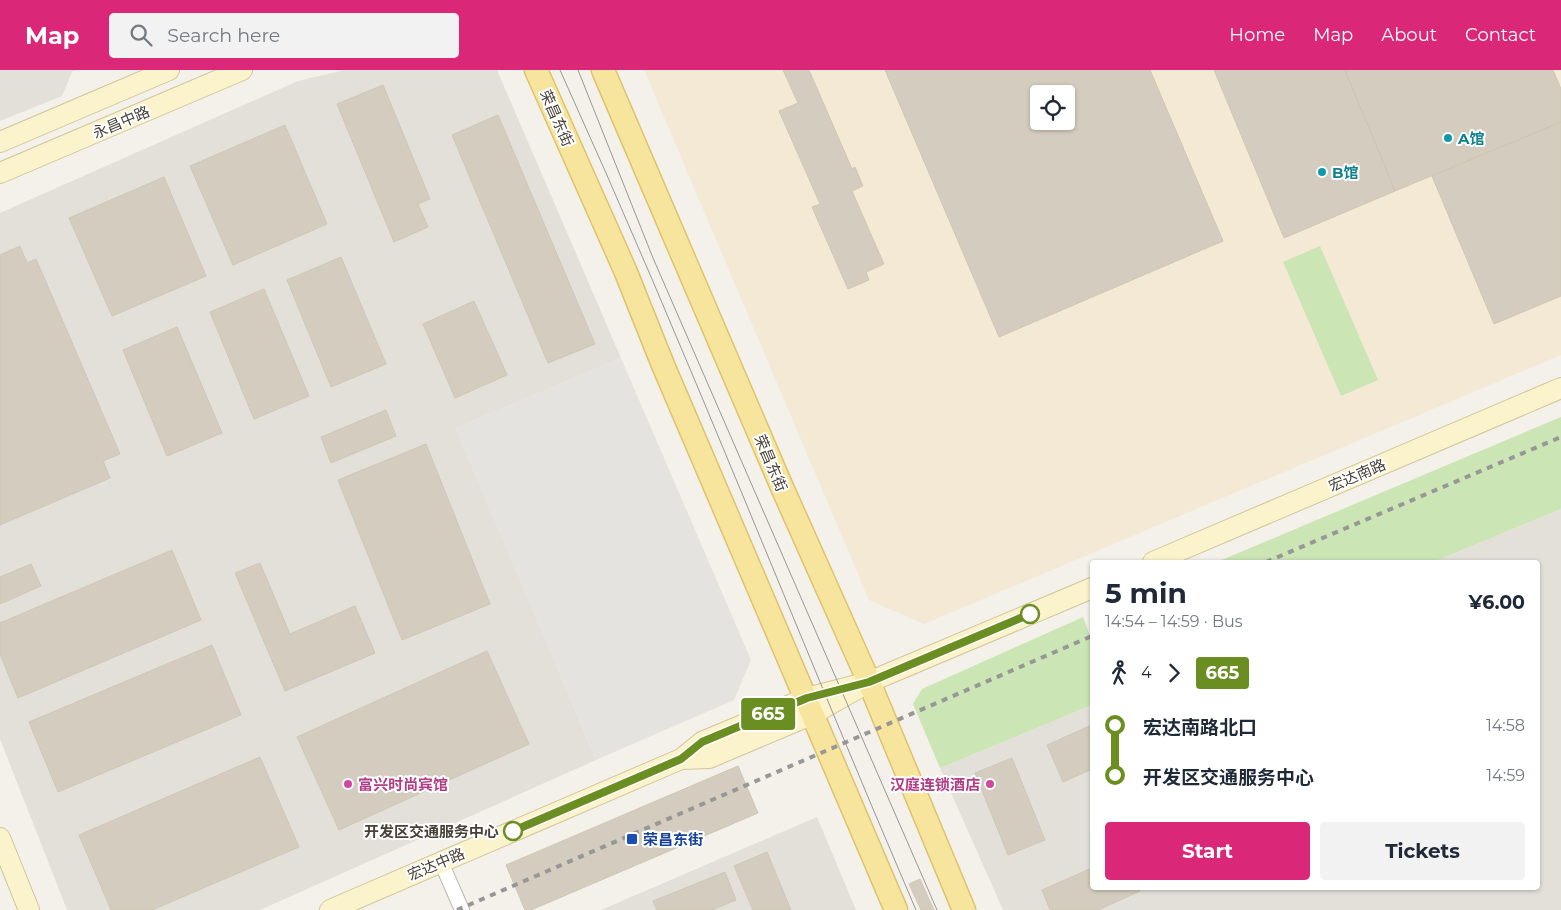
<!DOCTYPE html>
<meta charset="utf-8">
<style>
body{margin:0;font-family:Montserrat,"Noto Sans SC",sans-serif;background:#f2f2f3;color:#1f2937;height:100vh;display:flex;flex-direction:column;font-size:19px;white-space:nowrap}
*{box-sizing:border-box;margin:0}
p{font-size:16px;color:#747a83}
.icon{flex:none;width:28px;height:28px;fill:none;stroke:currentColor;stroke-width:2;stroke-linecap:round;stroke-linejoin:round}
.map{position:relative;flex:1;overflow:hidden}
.sheet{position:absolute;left:1090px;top:490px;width:450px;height:330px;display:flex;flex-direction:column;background:#fff;border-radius:5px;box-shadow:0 1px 4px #0004}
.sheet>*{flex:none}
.badge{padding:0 10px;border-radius:4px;font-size:18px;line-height:32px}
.tools{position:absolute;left:1030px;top:15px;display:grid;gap:10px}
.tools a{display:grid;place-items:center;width:45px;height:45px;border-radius:5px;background:#fff;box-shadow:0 1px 4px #0004;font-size:25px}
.map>.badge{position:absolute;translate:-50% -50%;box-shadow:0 0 0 2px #fff}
.legs{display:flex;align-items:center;gap:8px;height:55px;padding:0 15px;font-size:16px}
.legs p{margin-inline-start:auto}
.overview{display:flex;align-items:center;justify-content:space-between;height:85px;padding:0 15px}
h1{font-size:28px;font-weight:700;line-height:38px}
.button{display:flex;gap:10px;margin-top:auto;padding:10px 15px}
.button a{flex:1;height:58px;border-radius:5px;background:#db2777;color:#fff;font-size:20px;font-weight:700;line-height:58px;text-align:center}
.button a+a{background:#f2f2f3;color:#1f2937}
ul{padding:0 15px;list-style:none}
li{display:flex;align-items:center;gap:18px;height:50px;font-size:19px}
li i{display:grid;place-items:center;width:8px;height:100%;margin:0 6px;background:currentColor}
li i::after{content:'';width:12px;height:12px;margin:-6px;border:4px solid;border-radius:50%;background:#fff}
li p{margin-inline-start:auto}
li:first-child i{background:linear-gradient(#0000 50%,currentColor 0)}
li:last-child i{background:linear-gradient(currentColor 50%,#0000 0)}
header{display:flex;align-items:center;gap:30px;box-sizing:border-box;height:70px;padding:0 25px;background:#db2777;color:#fff}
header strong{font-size:24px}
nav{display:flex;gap:28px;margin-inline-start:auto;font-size:18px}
.search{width:350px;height:45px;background:#f2f2f3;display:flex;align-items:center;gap:12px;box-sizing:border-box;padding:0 18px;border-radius:5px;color:#747a83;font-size:19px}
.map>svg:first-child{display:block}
.commercial{fill:#f4e9d5;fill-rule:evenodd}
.industrial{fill:#e3e0da}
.green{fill:#cbe5b4}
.parking{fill:#e5e3e0}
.building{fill:#d4cdbf;stroke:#cfc6b2;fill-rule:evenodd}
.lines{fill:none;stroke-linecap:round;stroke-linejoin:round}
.street-casing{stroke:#beb9ac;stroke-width:16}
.secondary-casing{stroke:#d0c69b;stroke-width:22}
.primary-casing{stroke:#ddc36d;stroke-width:25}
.street{stroke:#fff;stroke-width:14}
.secondary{stroke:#fbf3cb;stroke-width:20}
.primary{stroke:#f8e59d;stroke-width:22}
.tram{stroke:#979797;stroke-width:1}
.rail{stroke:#979797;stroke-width:4;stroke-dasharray:6 6;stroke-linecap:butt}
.line-1-casing{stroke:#fff;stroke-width:11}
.line-1{stroke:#6b8e23;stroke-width:8}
.culture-dot{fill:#0f9aa8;stroke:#fff;stroke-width:2}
.stop-1-dot{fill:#fff;stroke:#6b8e23;stroke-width:2.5}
.hotel-dot{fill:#d1479c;stroke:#fff;stroke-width:2}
.transit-dot{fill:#1a4fb4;stroke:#fff;stroke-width:2}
.labels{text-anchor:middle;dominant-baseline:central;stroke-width:4;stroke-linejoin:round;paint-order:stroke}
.street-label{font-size:15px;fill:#474238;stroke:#fff}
.culture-label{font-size:15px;font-weight:bold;fill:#0d838f;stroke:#fff;text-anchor:start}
.hotel-label{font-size:15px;font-weight:bold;fill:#b23c85;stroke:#fff;text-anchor:start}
.stop-label{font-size:15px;font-weight:bold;fill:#474238;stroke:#fff;text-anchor:end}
.transit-label{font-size:15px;font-weight:bold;fill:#164399;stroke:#fff;text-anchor:start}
</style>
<header>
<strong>Map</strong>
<div class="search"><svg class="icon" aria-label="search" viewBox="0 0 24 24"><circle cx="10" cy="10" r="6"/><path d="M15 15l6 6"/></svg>Search here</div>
<nav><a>Home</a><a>Map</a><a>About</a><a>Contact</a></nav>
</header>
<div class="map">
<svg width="1561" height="840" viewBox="0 0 1561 840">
<rect width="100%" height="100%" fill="#f3f1e9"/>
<!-- commercial -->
<path class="commercial" d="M644,0h917v285l-637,269 -55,-24zM1039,24h27v27h-27z"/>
<!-- industrial -->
<path class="industrial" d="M0,0h76l-4,2 -10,24 -62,25z
M345,0h152l124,288 -165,70 140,332 -336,150h-193l-67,-171v-526l298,-132z
M1561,439v401h-558l-63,-142 152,-63v183h446v-326h-105z
M817,747l39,93h-255z"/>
<!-- green -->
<path class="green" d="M1320,176l58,134 -37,16 -58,-134z
M1561,347v92l-128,53h-216z
M1083,547l9,24v64l-152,63 -27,-64 9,-15z"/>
<!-- parking -->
<path class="parking" d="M621,288l130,302 -17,40 -138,60 -141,-332z"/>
<!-- building -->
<path class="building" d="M783,0h26l43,99 3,-2 8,19 -11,5 32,73 -18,8 3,8 -21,9 -36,-82 8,-3 -41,-93 19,-8z
M885,0h265l73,171 -224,96zM1039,24h27v27h-27z
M1214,0h131l50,121 -111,47z
M1345,0h208l8,19v33l-166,69z
M383,15l47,114 -12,5 10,23 -34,15 -57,-138z
M498,45l97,229 -47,19 -96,-228z
M1561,52v174l-67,28 -62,-148z
M285,55l42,99 -94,41 -43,-99z
M164,107l42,99 -94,40 -43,-98z
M20,176l7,17 9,-4 84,195 -17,7 7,17 -110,47v-270z
M341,187l45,107 -55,23 -44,-107z
M264,219l45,107 -55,23 -44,-107z
M474,231l33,74 -52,23 -32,-74z
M177,257l45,106 -55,23 -44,-106z
M386,340l10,26 -65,27 -10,-26z
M426,374l64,160 -88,36 -64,-160z
M172,480l29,70 -183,78 -18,-44v-31z
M260,493l30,71 65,-28 20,47 -90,38 -50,-118z
M31,494l10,22 -41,18v-27z
M212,575l29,70 -183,77 -29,-70z
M487,581l42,93 -190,86 -42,-93z
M1092,655v44l-29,13 -16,-37z
M260,687l39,90 -147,63h-41l-32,-75z
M1012,688l33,82 -37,15 -33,-82z
M738,696l20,47 -227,97h-6l-19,-45z
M767,782l24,58h-38l-19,-44z
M1092,798v20h47l1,3 -42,19h-48l-8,-20z
M725,802l11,28 -24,10h-55l-4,-9z
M920,809l14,31h-13l-12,-26z"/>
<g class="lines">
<!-- street casing -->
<g class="street-casing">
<path id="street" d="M441,792l21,48"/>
</g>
<!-- secondary casing -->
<g class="secondary-casing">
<path id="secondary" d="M0,72l169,-72
M0,103l242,-103
M1153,492l408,-174
M681,689l28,-1 104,-44 56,-32 223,-94
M0,768l29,72
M330,840l351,-151 21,-17 105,-44 62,-16"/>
</g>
<!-- primary casing -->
<g class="primary-casing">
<path id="primary" d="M536,0l89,200 38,95 233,545
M603,0l178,415 88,197 95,228"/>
</g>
<!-- street -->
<use href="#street" class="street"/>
<!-- secondary -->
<use href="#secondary" class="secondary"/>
<!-- primary -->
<use href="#primary" class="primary"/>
<!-- tram -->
<path class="tram" d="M560,0c126,277 236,561 356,840
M578,0l75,188 284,652"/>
<!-- rail -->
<path class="rail" d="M1266,492l295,-125
M457,840l635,-274"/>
</g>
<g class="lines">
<!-- line-1 casing -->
<g class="line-1-casing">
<path id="line-1" d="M513,761l168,-72 21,-17 105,-44 62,-16 161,-68"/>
</g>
<!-- line-1 -->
<use href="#line-1" class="line-1"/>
</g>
<!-- markers -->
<g class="culture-dot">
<circle cx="1448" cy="68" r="5"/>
<circle cx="1322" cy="102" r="5"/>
</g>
<g class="stop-1-dot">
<circle cx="1030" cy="544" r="9"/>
<circle cx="513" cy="761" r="9"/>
</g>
<g class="hotel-dot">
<circle cx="348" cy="714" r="5"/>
<circle cx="990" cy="714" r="5"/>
</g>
<rect class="transit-dot" x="626" y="763" width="12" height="12" rx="2.5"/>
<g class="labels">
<!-- street labels -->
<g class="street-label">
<text transform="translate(557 48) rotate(66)">荣昌东街</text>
<text transform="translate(121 52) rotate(-23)">永昌中路</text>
<text transform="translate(771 393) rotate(67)">荣昌东街</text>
<text transform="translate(1357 405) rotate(-23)">宏达南路</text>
<text transform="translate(436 794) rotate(-23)">宏达中路</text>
</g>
<!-- culture labels -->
<g class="culture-label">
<text x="1458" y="68">A馆</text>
<text x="1332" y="102">B馆</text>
</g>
<!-- hotel labels -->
<g class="hotel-label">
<text x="358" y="714">富兴时尚宾馆</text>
<text x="980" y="714" text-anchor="end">汉庭连锁酒店</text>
</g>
<!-- stop labels -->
<g class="stop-label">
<text x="499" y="761">开发区交通服务中心</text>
</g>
<!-- transit labels -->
<g class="transit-label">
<text x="643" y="769">荣昌东街</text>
</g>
</g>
</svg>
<div class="tools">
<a><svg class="icon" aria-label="locate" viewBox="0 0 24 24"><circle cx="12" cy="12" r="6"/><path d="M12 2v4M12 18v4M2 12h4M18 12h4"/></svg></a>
</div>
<b class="badge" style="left:768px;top:644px;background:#6b8e23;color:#fff">665</b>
<section class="sheet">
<div class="overview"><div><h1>5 min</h1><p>14:54 – 14:59 · Bus</p></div><b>¥6.00</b></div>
<div class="legs"><svg class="icon" aria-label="walk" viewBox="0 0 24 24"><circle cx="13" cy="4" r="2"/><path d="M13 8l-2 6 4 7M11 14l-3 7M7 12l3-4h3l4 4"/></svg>4<svg class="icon" aria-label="forward" viewBox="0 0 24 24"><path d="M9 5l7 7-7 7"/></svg><b class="badge" style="background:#6b8e23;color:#fff">665</b></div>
<ul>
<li><i style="color:#6b8e23"></i><b>宏达南路北口</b><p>14:58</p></li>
<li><i style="color:#6b8e23"></i><b>开发区交通服务中心</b><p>14:59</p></li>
</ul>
<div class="button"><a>Start</a><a>Tickets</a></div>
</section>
</div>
